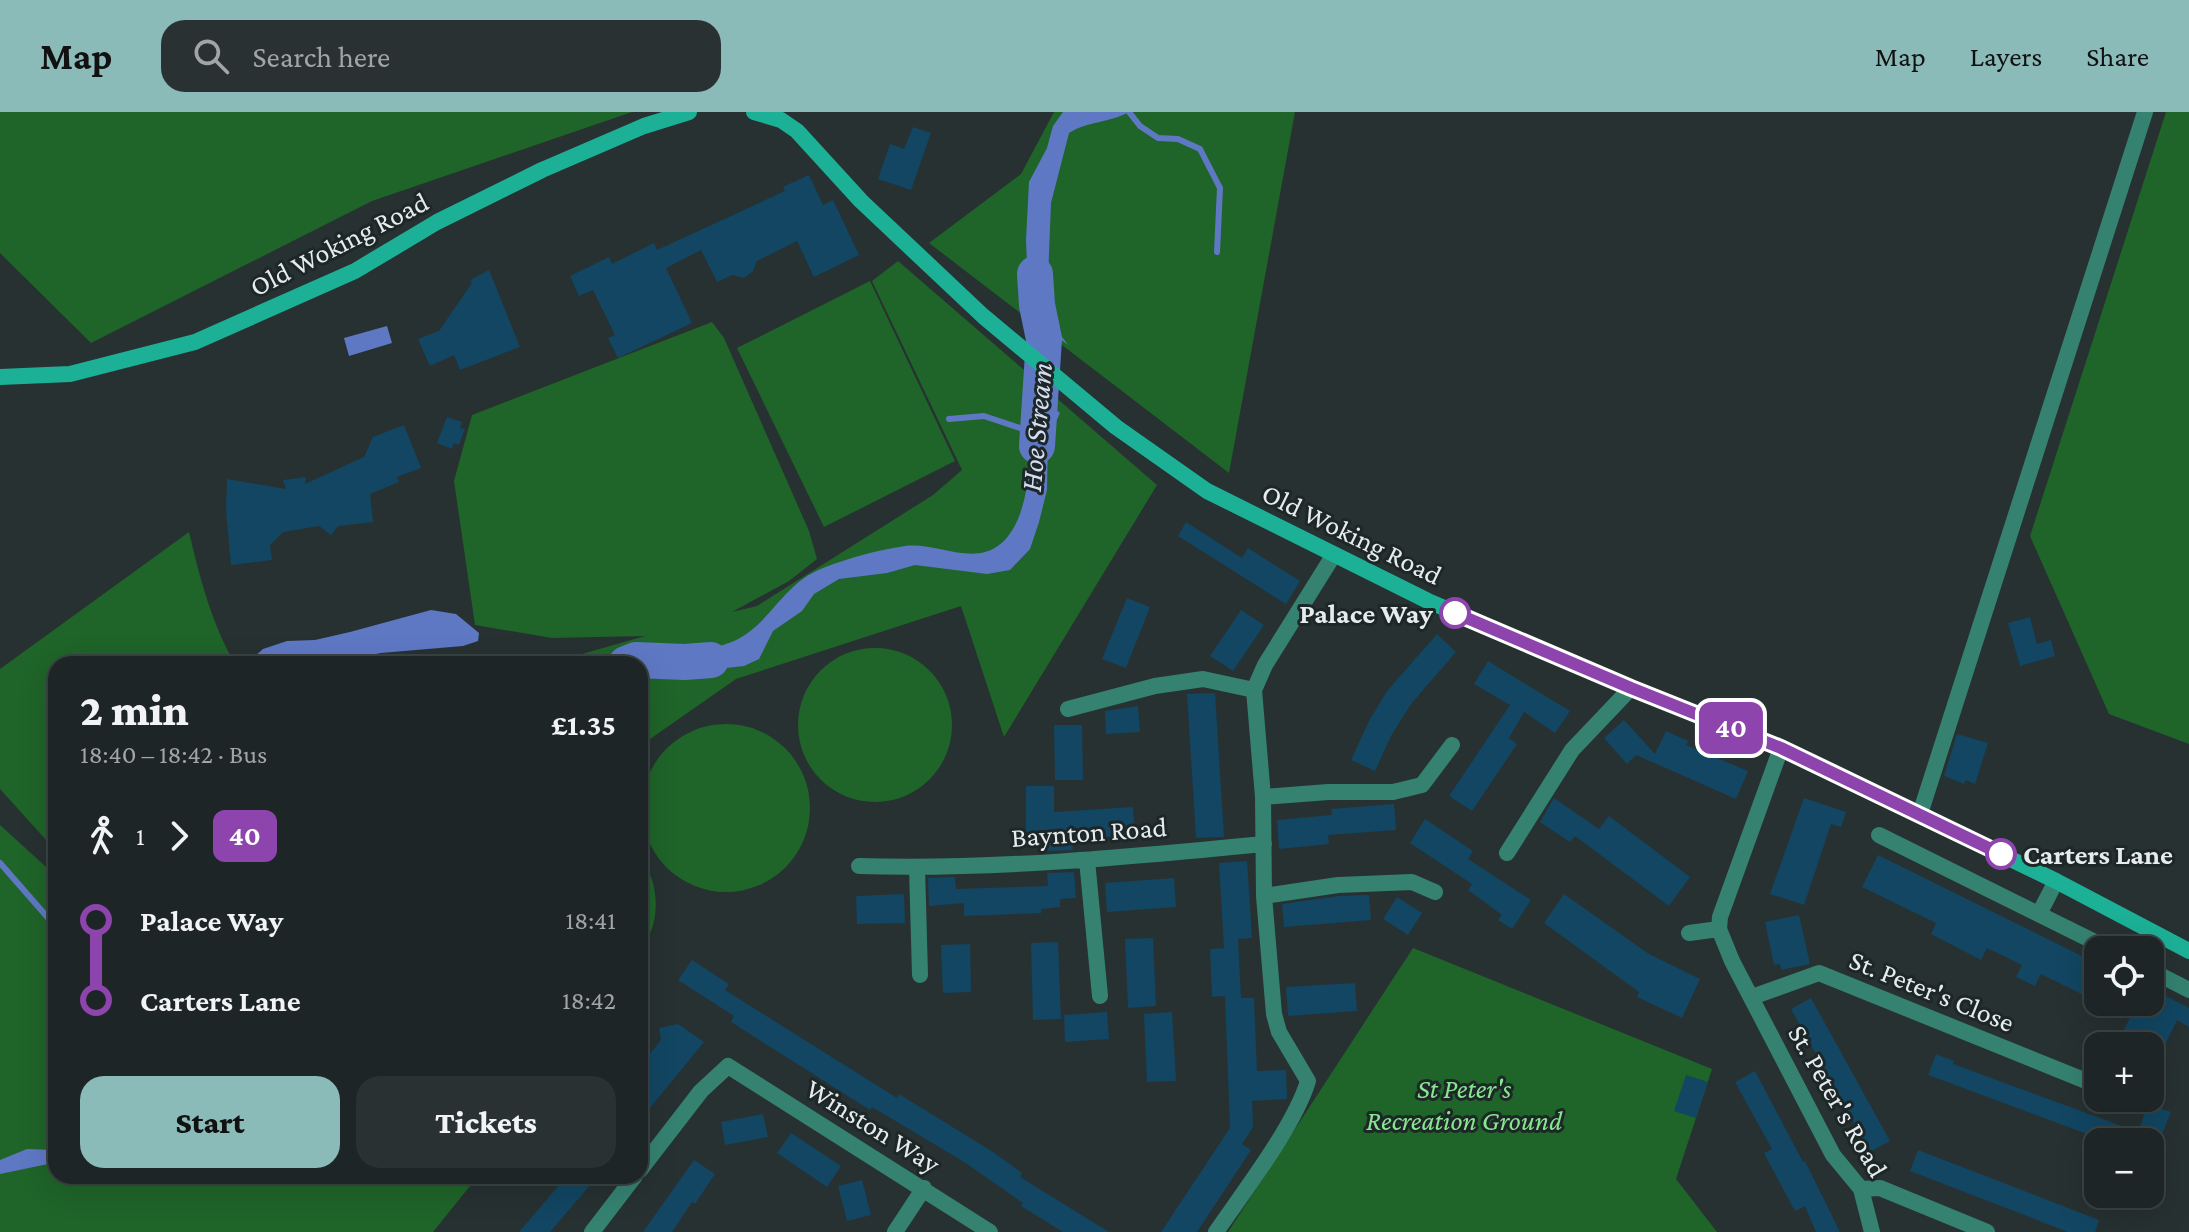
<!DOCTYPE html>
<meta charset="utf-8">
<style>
body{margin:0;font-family:"Crimson Pro",serif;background:#2a3132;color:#f1f3f6;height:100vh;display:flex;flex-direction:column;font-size:30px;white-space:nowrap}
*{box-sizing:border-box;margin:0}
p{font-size:26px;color:#a0a5a7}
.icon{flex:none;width:44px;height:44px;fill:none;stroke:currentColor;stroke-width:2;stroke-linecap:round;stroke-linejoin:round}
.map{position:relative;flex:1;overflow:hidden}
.sheet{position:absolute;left:48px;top:544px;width:600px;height:528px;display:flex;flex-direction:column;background:#1d2526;border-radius:24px;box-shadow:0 8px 32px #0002,0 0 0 2px #3b4243}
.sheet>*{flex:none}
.badge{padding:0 16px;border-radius:12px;font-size:28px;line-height:52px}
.tools{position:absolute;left:2084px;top:824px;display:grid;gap:16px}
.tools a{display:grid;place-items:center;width:80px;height:80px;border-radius:16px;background:#1d2526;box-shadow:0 8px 32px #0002,0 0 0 2px #3b4243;font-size:40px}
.map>.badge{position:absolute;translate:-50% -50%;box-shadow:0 0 0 4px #fff}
.legs{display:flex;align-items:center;gap:12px;height:88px;padding:0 32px;font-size:26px}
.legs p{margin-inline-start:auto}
.head{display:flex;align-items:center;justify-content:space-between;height:136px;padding:0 32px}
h1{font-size:44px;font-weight:800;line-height:60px}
.cta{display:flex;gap:16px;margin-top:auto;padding:16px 32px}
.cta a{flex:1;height:92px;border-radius:24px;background:#8bbbb9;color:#111;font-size:32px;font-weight:800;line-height:92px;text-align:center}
.cta a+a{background:#2a3132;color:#f1f3f6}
ul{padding:0 32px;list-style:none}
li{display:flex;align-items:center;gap:28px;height:80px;font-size:30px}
li i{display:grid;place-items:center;width:12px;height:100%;margin:0 10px;background:currentColor}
li i::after{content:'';width:20px;height:20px;margin:-10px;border:6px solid;border-radius:50%;background:#1d2526}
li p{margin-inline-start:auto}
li:first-child i{background:linear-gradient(#0000 50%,currentColor 0)}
li:last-child i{background:linear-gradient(currentColor 50%,#0000 0)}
header{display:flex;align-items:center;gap:48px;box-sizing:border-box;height:112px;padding:0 40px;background:#8bbbb9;color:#111}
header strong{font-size:38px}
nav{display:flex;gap:44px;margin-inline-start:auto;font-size:28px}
.search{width:560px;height:72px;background:#2a3132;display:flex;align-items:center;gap:20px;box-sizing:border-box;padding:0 28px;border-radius:24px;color:#a0a5a7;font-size:30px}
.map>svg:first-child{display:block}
.green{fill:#1f6429}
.water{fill:#5f78c4}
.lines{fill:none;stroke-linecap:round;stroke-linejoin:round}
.stream{stroke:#5f78c4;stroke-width:6}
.river{stroke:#5f78c4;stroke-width:36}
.building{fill:#124662}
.street{stroke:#358271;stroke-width:16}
.secondary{stroke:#1cb197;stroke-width:16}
.line-1-casing{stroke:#fff;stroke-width:18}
.line-1{stroke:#8e44ad;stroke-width:12}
.stop-1-dot{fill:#fff;stroke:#8e44ad;stroke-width:4}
.labels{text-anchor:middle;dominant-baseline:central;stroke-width:6;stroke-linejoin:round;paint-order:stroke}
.street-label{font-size:28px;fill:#e6eced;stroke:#1d2728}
.stop-label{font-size:28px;font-weight:bold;fill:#e6eced;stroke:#1d2728;text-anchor:end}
.park-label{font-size:28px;font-style:italic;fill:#88e68f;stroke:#1d2728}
.water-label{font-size:30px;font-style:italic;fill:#d5ddf2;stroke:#1d2728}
</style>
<header>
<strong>Map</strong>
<div class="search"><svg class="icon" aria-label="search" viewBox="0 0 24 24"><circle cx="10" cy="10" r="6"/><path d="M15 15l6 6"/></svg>Search here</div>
<nav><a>Map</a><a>Layers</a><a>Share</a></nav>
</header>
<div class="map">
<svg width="2189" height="1120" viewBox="0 0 2189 1120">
<rect width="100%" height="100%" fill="#273132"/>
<!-- green -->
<path class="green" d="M0,0h632l-260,89 -281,142 -91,-90z
M1054,0h241l-66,361 -300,-230 92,-69z
M2166,0h23v632l-80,-30 -79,-178z
M898,149l259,224 -153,252 -43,-131 -225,73 -96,67v-82h-93l98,-28 -93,2 -77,-13 -21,-144 18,-66 240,-93 12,16 85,193 8,28 -28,22 -57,31 25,-6 176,-111 29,-25 -90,-189z
M870,169l85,180 -131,66 -87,-179z
M189,420c11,46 22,90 46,132h-179v187l-56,-62v-120z
M798 613a77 77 0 1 1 154 0a77 77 0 1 1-154 0Z
M642 696a84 84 0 1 1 168 0a84 84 0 1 1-168 0Z
M0,713l56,51v300h422l-45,56h-433z
M640,744c20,27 22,68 0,94z
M1413,836l299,121 -36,110 41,53h-489z"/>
<!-- water -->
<path class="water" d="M1063,0h66c-20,11 -41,9 -60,21l-18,70 -3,76 1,40 19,26 -39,-31 -3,-74 3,-58 18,-34 6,-22z
M387,214l5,17 -43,13 -5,-18z
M1031,277l29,24 -12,26 -1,51 -8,32 -9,27 -20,21 -23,4 -72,-9 -28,8 -48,6 -25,15 -12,17 -29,20 -14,28 -15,7 -82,9 2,-24c12,3 23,1 36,-1 14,-2 27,-5 40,-12 32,-18 44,-55 83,-70 25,-10 55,-18 82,-22 31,-4 67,20 94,-1 37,-28 32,-113 32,-156z
M431,498l25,4 23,19 -1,8 -15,5 -82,7 -57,11h-78l17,-15 24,-8 28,-1 35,-8z
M654,537l-1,28h-13v-13h-37l24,-12z
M27,1037l29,1v15l-8,-1 -48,10v-14z"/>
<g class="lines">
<!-- stream -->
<path class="stream" d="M1129,0l11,14 18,12 20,1 22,10 20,39 -3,64
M949,307l35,-3 54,18
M0,751l56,64"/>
<!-- river -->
<path class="river" d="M1035,162l2,31 7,34 -7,107
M626,552l10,-4 49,2 26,-2"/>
</g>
<!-- building -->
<path class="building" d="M913,15l18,6 -20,57 -33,-11 12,-35 14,5z
M809,63l14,30 10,-5 26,55 -45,22 -17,-36 -40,20 -4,10 -9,7 -12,-3 -15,7 -16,-32 -35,18 26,55 -74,35 -10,-20 7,-3 -22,-45 -14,6 -9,-20 39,-19 3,7 42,-21 3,7 128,-59 -2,-4z
M489,158l31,77 -60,23 -6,-15 -24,11 -12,-27 21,-8 33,-48 -2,-3z
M447,305l15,5 -2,6 5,1 -6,16 -5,-2 -2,6 -15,-6z
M404,313l17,43 -24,9 2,5 -29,12 3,28 -35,4 -7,9 -12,-9 -36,6 -13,13 2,15 -41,5 -5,-55 1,-31 59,10 -3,-9 23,-3 -1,7 59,-27 9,-20z
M1186,410l56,36 6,-10 52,33 -14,23 -108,-68z
M1127,486l23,9 -24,61 -24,-9z
M1241,498l23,15 -31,46 -23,-15z
M2030,505l7,27 14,-4 4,16 -35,10 -12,-43z
M1437,522l19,18 -45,52 -20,32 -16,35 -24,-11 18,-39 18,-30z
M1488,549l82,50 -15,22 -31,-21 -15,26 8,6 -45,67 -23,-15 61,-91 -36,-21z
M1215,581l9,144 -28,1 -9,-144z
M1138,594l2,26 -34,2 -1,-23z
M1624,608l31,34 11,-23 22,10 -2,4 62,26 -12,28 -100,-44 -9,9 -23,-26z
M1054,613h28l1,55h-28z
M1957,622l31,9 -13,41 -9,-4 -2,4 -20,-8z
M1026,674h28v26l79,-5 2,28 -63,4 1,11 -27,1 -1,-9h-19z
M1554,686l45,31 10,-13 81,61 -21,29 -94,-70 -5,6 -30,-20z
M1804,686l42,14 -5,15 -10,-3 -27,81 -34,-11z
M1394,692l2,26 -68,5 1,9 -50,5 -2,-29 55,-5 -1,-6z
M1425,707l48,32 -5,8 63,41 -19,29 -14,-9 4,-5 -34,-25 4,-6 -62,-41z
M1878,743l220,109v38h52v-14l39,20v19l-12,-7 -14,29 -20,-11 -2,4 -19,-9 8,-15 -89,-44 -6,12 -19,-9 6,-12 -35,-17 -6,12 -50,-26 5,-11 -74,-36z
M1247,749l5,77 -14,1 3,59h13l3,73 29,-1 1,29 -35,2 1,26 -11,17 9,6 -54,82h-36l69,-104 -5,-132 -13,1 -2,-48 14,-1 -5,-85z
M1074,760l2,26 -16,1v8l-19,2v4l-77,3v-13l-35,3 -1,-28 27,-1 1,12 92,-3 -1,-13z
M1174,766l2,29 -69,5 -2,-29z
M904,782l1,29 -48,1 -1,-28z
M1564,782l85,60 51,25 -18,39 -45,-21 2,-5 -95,-69z
M1369,783l2,25 -87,7 -2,-23 57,-8z
M1397,785l25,16 -14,22 -25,-16z
M1799,803l11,49 -29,6 -1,-6 -6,1 -9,-43z
M1153,826l3,68 -28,2 -3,-69z
M1058,830l3,77 -28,1 -2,-77z
M970,832l1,48 -28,1 -2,-48z
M692,848l37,24 -4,6 172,108 2,-4 94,58 29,21 -2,4 89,55h-46l-42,-26 2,-3 -59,-41 -92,-55 -2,3 -139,-88 3,-6 -56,-36z
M1355,871l2,28 -69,5 -2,-29z
M1811,886l79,143 -20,11 -79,-143z
M1107,900l2,27 -44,3 -1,-27z
M1172,900l4,69 -29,1 -3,-68z
M678,912l26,18 -64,78v-54l21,-26 -2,-12z
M1936,942l18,7 -1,3 185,68 10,-28 23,8 -12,30h-50l-181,-67z
M1755,959l48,91 2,-1 35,71h-24l-11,-26 -10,5 -31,-58 8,-4 -37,-67z
M1686,963l22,7 -12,36 -22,-7z
M763,1002l5,23 -43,8 -4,-23z
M791,1021l50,33 -14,21 -50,-34z
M1918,1038l181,70 -4,12h-27l-158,-61z
M694,1048l21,14 -20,30 -3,-2 -20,30h-29z
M567,1064h31l-48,56h-31z
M862,1068l9,35 -24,6 -9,-35z"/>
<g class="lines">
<!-- street -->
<path class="street" d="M1068,597l87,-23 48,-7 51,11
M1781,636l-61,169 -1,12 13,32 101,194 28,34 11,43
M1263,685l65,-5h65l29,-7 30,-40
M1920,702l225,-702
M1879,723l232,115
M1507,741l65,-103 59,-62
M1087,748l13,136
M859,754c135,4 271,-9 405,-22
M917,755l3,108
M1264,784l74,-11 74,-3 23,10
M2039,802l17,-33
M1689,821l30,-4
M2150,858l39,20
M1752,885l67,-24 272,110
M640,1058l61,-79 27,-25 262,166
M1861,1077l19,-1 107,44
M592,1120l43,-56
M895,1120l29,-44
M1216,1120c28,-41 78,-105 92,-151l-29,-49 -5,-18 -10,-118 -1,-99 -9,-107 11,-25 68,-109"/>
<!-- secondary -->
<path class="secondary" d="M754,0l27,8 16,11 64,70 122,115 133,111 91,64 221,110 203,87 150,60 275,133 133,70
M0,265l70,-3 125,-32 160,-71 82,-49 105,-52 102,-44 45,-14"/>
</g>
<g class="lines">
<!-- line-1 casing -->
<g class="line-1-casing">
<path id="line-1" d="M1455,501l176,75 150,60 220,106"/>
</g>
<!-- line-1 -->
<use href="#line-1" class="line-1"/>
</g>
<!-- markers -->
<g class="stop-1-dot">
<circle cx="1455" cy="501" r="14"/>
<circle cx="2001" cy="742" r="14"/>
</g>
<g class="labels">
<!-- street labels -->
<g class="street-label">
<text transform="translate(339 132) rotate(-27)">Old Woking Road</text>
<text transform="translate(1352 422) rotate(26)">Old Woking Road</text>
<text transform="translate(1089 720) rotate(-4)">Baynton Road</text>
<text transform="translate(1932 879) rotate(22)">St. Peter's Close</text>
<text transform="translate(1838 989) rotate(60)">St. Peter's Road</text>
<text transform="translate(873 1014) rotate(32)">Winston Way</text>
</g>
<!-- stop labels -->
<g class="stop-label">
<text x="1433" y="501">Palace Way</text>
<text x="2023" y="742" text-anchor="start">Carters Lane</text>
</g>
<!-- park labels -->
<g class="park-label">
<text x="1464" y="976">St Peter's<tspan x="1464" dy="32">Recreation Ground</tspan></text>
</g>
<!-- water labels -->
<g class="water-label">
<text transform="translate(1036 315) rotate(-85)">Hoe Stream</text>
</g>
</g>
</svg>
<div class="tools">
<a><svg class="icon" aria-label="locate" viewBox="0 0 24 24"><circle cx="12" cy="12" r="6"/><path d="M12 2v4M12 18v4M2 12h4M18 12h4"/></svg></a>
<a>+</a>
<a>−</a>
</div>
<b class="badge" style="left:1731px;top:616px;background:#8e44ad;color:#fff">40</b>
<section class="sheet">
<div class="head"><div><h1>2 min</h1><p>18:40 – 18:42 · Bus</p></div><b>£1.35</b></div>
<div class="legs"><svg class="icon" aria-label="walk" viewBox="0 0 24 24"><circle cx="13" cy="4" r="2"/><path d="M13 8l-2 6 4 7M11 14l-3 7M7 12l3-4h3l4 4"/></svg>1<svg class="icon" aria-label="forward" viewBox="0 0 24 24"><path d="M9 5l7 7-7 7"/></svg><b class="badge" style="background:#8e44ad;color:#fff">40</b></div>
<ul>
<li><i style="color:#8e44ad"></i><b>Palace Way</b><p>18:41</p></li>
<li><i style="color:#8e44ad"></i><b>Carters Lane</b><p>18:42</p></li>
</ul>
<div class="cta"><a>Start</a><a>Tickets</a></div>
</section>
</div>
